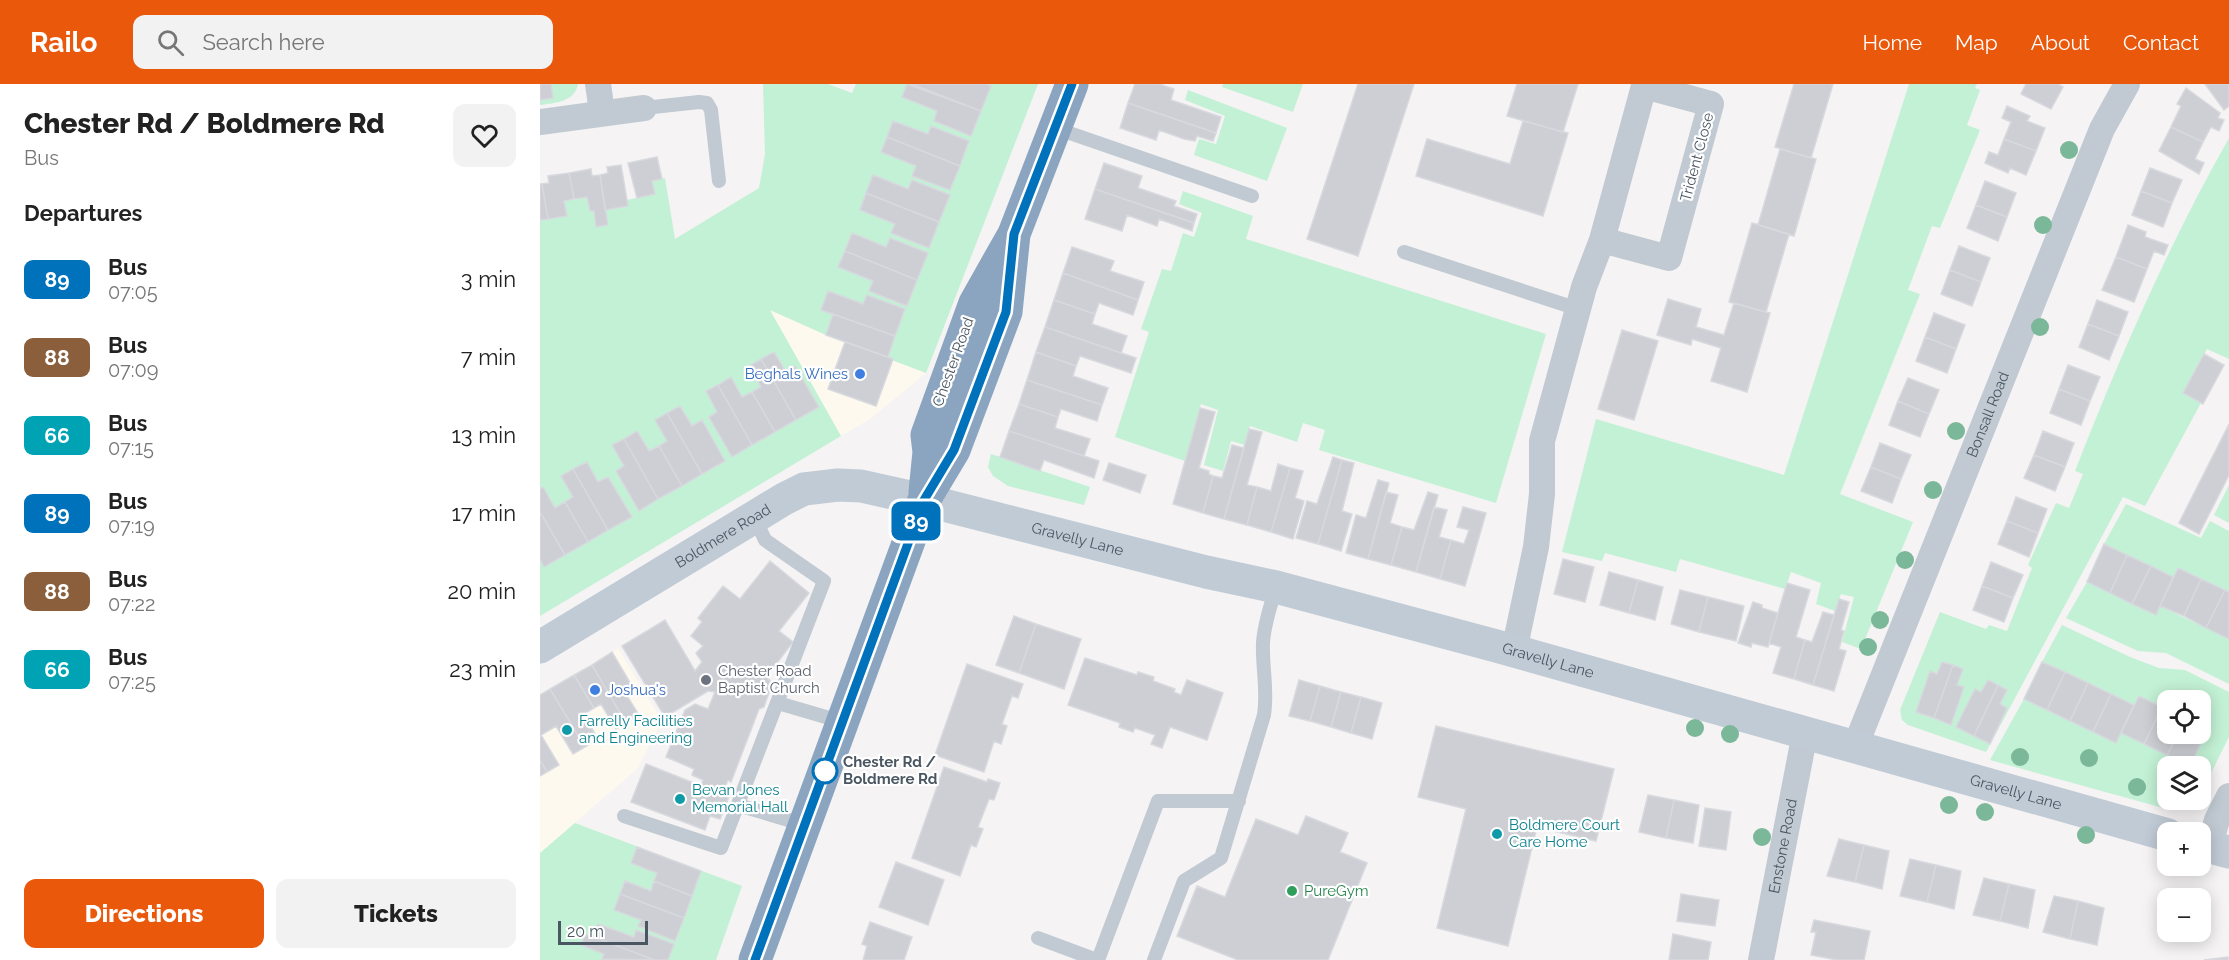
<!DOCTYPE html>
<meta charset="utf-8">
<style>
body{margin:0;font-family:Raleway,sans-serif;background:#f2f2f2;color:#222;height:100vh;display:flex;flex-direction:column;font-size:22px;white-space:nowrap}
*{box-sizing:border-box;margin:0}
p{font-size:20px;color:#767676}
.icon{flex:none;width:33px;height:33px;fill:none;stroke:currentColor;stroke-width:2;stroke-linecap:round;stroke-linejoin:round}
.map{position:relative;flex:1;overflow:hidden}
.side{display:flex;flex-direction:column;background:#fff;width:540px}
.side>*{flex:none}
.badge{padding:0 12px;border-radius:9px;font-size:21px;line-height:39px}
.fabs{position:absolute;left:1617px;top:606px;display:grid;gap:12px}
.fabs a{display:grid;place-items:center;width:54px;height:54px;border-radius:12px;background:#fff;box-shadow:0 3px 15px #0003;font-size:30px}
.scale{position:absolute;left:18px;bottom:15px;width:90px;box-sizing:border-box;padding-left:6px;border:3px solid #4a5661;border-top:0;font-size:16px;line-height:21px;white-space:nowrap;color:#4a5661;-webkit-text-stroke:4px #fff;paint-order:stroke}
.map>.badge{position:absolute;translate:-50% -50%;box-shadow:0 0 0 3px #fff}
h2{padding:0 24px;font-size:22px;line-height:54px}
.round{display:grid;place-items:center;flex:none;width:63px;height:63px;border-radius:12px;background:#f2f2f2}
.summary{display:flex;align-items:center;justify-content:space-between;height:102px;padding:0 24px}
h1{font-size:28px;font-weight:800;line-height:45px}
.cta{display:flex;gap:12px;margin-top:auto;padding:12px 24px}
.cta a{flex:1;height:69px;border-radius:12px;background:#ea580c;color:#fff;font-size:24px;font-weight:800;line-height:69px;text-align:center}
.cta a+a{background:#f2f2f2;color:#222}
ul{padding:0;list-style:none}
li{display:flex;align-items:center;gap:18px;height:78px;padding:0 24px}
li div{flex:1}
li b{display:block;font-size:22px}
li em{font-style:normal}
li .badge{min-width:66px;font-weight:700;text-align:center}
header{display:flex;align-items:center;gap:36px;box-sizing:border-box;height:84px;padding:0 30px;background:#ea580c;color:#fff}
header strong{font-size:28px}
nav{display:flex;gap:33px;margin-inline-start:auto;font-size:21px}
.search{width:420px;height:54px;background:#f2f2f2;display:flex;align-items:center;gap:15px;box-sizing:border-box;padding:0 21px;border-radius:12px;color:#767676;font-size:22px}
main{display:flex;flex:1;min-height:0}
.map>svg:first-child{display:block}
.commercial{fill:#fdf9ef}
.green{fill:#c3f1d5}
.building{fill:#cdcfd5;stroke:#d7d9de;stroke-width:1.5}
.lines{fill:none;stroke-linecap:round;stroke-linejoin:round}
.lane{stroke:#c1cad2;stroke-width:14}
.street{stroke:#c1cad2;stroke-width:26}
.secondary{stroke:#c1cbd6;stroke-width:33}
.highway{stroke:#8ba5c1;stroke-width:33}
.tree{fill:#7bb799}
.line-casing{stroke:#fff;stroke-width:14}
.line{stroke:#0072bc;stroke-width:9}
.shop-dot{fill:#3f7fe0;stroke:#fff;stroke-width:2}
.worship-dot{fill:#6b7280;stroke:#fff;stroke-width:2}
.culture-dot{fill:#0f9aa8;stroke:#fff;stroke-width:2}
.stop-dot{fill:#fff;stroke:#0072bc;stroke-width:3}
.leisure-dot{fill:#2e9e5b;stroke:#fff;stroke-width:2}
.labels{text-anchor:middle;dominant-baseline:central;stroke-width:4.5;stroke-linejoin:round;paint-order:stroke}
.street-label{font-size:15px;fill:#4a5661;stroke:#fff}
.shop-label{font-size:15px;fill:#366cbe;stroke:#fff;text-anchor:end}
.worship-label{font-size:15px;fill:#5b616d;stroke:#fff;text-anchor:start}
.culture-label{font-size:15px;fill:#0d838f;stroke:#fff;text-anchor:start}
.stop-label{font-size:15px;font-weight:bold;fill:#4a5661;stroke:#fff;text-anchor:start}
.leisure-label{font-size:15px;fill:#27864d;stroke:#fff;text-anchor:start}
</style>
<header>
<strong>Railo</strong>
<div class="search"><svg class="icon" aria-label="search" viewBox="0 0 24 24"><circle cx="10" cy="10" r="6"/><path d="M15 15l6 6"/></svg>Search here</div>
<nav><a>Home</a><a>Map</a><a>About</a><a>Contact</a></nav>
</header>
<main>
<section class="side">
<div class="summary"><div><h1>Chester Rd / Boldmere Rd</h1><p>Bus</p></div><a class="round"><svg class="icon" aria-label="heart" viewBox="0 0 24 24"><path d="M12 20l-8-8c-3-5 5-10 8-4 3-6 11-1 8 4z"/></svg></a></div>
<h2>Departures</h2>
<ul>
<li><span class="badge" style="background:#0072bc;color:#fff">89</span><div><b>Bus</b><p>07:05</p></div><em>3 min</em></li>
<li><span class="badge" style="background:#8b5e3c;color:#fff">88</span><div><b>Bus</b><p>07:09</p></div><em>7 min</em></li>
<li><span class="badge" style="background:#00a3b4;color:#fff">66</span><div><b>Bus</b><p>07:15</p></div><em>13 min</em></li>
<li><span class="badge" style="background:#0072bc;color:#fff">89</span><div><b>Bus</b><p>07:19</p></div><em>17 min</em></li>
<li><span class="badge" style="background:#8b5e3c;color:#fff">88</span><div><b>Bus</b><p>07:22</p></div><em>20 min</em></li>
<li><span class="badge" style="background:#00a3b4;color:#fff">66</span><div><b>Bus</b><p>07:25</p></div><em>23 min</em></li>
</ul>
<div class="cta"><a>Directions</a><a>Tickets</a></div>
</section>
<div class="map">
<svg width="1689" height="876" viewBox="0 0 1689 876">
<rect width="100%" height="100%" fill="#f5f3f3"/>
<!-- commercial -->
<path class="commercial" d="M229,226l57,25 100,38 -56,46 -29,17z
M78,564l44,73 -25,48 -97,84v-158z"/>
<!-- green -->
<path class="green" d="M0,0h38c-3,18 -23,19 -38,21z
M223,0h65l24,9 4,-9h182l-112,289 -100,-38 -56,-25 71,126 -301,180v-396l27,-4 -3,-15 23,-4 3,14h4l2,16 9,-17 22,-4v-6l28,-6 -3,-13 13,-3 10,61 84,-51 6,-34z
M683,0h80l-10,28 -71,-25z
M1369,0h68l-2,4 5,2 -13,35 13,5 -40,98 -8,-2 -24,64 12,4 -80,200 73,28 -52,127 -19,-7 12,-45 -13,-3 -6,17 -19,-7 5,-21 -30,-11 -6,17 -105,-30 -4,13 -71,-19 -3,8 -40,-9 34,-133 188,56z
M648,6l99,38 -20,53 -73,-26 5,-16 17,5 9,-28 -40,-16z
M1689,54v221l-22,-10 -24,44 18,10 -56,103 -22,-9 -137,255 -78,-27 -6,-5 -2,-10 40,-98 46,17 3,-4 18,6 25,-63 -4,-3 28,-62 13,5 14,-34 -8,-3c44,-113 94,-227 154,-333z
M643,107l70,25 -7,23 300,95 -50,169 -177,-53 6,-20 -22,-7 -6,19 -47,-16 -5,19 -14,-4 -8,30 -19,-6 14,-55 -17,-6 -16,57 -70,-24 34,-105 -8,-3 21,-60 9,2 12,-38 11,4 8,-24 -23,-9z
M451,370l99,33 -6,18 -76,-19 -15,-10 -5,-9z
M1689,401v38l-15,-8z
M1586,420l75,34 9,-17 19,10v61l-50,-24 -6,9 -69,-33z
M1547,498l68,33 5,-9 69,33v45l-63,-31 -28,-2 -72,-33z
M1522,541l68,32 29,11 26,2 44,22v45l-25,50 -3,2 -1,-23h-32v34h16l-17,9 -177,-49 34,-61 92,44 5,-10 69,33 18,-38 -7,-3 -1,-25h-32l-1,9 -28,-13 -5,9 -92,-43z
M35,739l167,63 -26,74h-176v-107z"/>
<!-- building -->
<path class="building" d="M0,0h11l2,14 -13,2z
M367,0l74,27 -10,25 -37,-15 3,-10 -35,-14z
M372,0h74l5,2 -10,25z
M595,0h24l15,5 -3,11 50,17 -5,16 -88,-30z
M818,0h56l-56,172 -51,-17z
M977,0h61l-15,48 -56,-16z
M1254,0h39l-22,74 -36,-11z
M1486,0h32l5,3 -12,22 -30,-15z
M1665,0h24v22l-5,4z
M1646,4l34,25 -2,5 6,2 -5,11 -8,-4 -8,15 -32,-15 10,-21 -4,-2z
M588,19l88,30 -3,8 -16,-5 -2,5 -11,-2 -25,-9 -3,10 -36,-12z
M1467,22l23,10 -3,5 18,7 -9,23 -32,-12 7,-17 -9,-4z
M353,37l35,13 3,-8 38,15 -9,25 -73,-29z
M983,37l45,12 -25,83 -127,-40 11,-37 83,25z
M1631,43l32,15 -8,17 9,4 -5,11 -40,-23z
M347,53l73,29 -10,24 -38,-14 4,-10 -35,-14z
M1464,55l32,12 -10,24 -16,-7 -2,5 -23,-10 4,-11 9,3z
M1240,65l36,10 -22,77 -36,-11z
M117,73l5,22 -10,2 3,13 -18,4 -9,-35z
M564,79l38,13 -4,12 38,13 -2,5 23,8 -3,9 -99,-34z
M81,81l7,41 -23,4 -5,-35 8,-2 -1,-6z
M1610,84l32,12 -10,23 -31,-12z
M51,85l1,7 8,-1 8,50 -12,2 -2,-16h-4l-3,-14 -13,2 -5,-26z
M29,89l5,26 -10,2 3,15 -19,3 -6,-35 7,-1 -1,-7z
M333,91l35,14 4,-9 38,15 -11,27 -73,-29z
M1445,97l31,12 -9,24 -31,-12z
M0,100h2l6,35 -8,1z
M555,105l99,34 -2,8 -33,-12 -2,7 -30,-11 -5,16 -37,-12z
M1601,107l31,12 -9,24 -31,-12z
M326,109l73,29 -10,26 -38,-15 4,-9 -35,-14z
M1436,121l31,12 -9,24 -31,-13z
M1212,139l37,11 -23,78 -37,-10z
M1588,141l18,7 -1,5 23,8 -4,10 -10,-4 -7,18 -31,-12z
M312,149l34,14 4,-9 38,15 -11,27 -72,-29z
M1419,162l31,12 -9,24 -31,-12z
M532,163l42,14 -4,10 34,11 -6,18 -75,-27z
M305,167l72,29 -10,26 -38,-15 4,-10 -35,-14z
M1576,173l31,12 -13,33 -32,-12z
M1410,186l31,12 -9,24 -31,-12z
M523,189l75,27 -5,15 -34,-12 -4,11 -41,-14z
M288,207l35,13 4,-9 38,14 -10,27 -74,-26z
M1128,215l33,10 -5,18 28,8 10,-32 36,10 -23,79 -36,-11 10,-33 -29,-9 -1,6 -34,-10z
M514,216l41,14 -3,10 35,12 -6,17 -76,-26z
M1557,216l31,12 -9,24 -31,-12z
M1394,229l31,12 -9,24 -31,-12z
M293,230l62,22 -7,21 -62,-22z
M1548,240l31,12 -10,24 -30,-13z
M505,243l91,31 -5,15 -51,-17 -4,10 -40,-14z
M1082,246l36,11 -24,79 -36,-11z
M1385,253l31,12 -9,24 -31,-12z
M305,258l48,17 -17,47 -48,-17z
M234,268l12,20 9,-6 24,41 -23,13 -35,-61z
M496,268l40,14 -3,10 35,12 -6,17 -75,-25z
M1664,270l20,11 -21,39 -20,-11z
M221,275l35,61 -21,12 -23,-40 9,-5 -12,-21z
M1528,281l32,12 -10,24 -31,-12z
M191,293l11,20 10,-5 23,40 -23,13 -34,-60z
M1368,294l31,12 -10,24 -31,-13z
M487,296l75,25 -5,16 -36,-12 -3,8 -39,-13z
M178,301l34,60 -20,12 -23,-40 8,-5 -11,-21z
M1519,305l31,12 -9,24 -31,-12z
M1358,317l31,13 -9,23 -31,-12z
M479,320l39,13 -3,11 35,11 -6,17 -75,-25z
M140,322l12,20 10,-6 23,41 -23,13 -35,-61z
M660,324l15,4 -16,56 10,3v3l4,2 -10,37 -30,-9z
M127,329l35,61 -20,12 -23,-40 8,-5 -12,-21z
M1689,340v51l-30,59 -20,-11z
M709,345l13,3 -15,53 10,2 -10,38 -23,-6z
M97,347l12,20 10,-5 23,40 -24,13 -34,-60z
M469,347l90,30 -5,17 -50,-18 -4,11 -40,-14z
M1503,347l31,12 -9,24 -31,-12z
M84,355l34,60 -19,12 -23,-40 8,-5 -12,-21z
M1340,359l31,12 -10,24 -30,-12z
M692,361l12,3 -20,71 -21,-6 10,-37 9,2z
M1494,371l31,12 -10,24 -31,-13z
M793,373l9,3 -24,84 -22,-6 11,-37 10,3z
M802,376l12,3 -12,48 10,3 -11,37 -23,-7z
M47,378l11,20 10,-5 24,40 -24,13 -35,-61z
M569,379l37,12 -6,18 -37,-13z
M738,380l12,4 -19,64 -24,-7 10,-38 14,4z
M1331,383l30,12 -9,24 -31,-12z
M750,384l13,3 -8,27 9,3 -11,38 -22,-7z
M33,385l35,61 -20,12 -23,-40 8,-5 -12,-21z
M838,396l11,3 -21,76 -22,-6 10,-38 10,3z
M3,403l12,21 10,-6 23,40 -23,13 -25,-43v-23z
M846,408l12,3 -8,28 12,4 -11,38 -23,-6z
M888,408l10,3 -22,77 -25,-7 11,-38 12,3z
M1476,413l31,12 -9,24 -31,-12z
M894,423l13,3 -8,27 12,3 -11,39 -24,-7z
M923,423l23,6 -21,73 -25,-7 11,-39 13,4 5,-14 -12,-3z
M0,428l25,43 -21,12 -4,-8z
M1467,437l31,12 -9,24 -31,-13z
M1564,460l23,11 -17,38 -23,-11z
M1587,471l24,11 -19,38 -22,-11z
M1023,475l31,8 -9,35 -31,-8z
M230,477l39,32 -30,38 14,11 -26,34 5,8 -8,23 -5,2 -28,73 -3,-2 -6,14 -21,-9 2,-5 -11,-5 2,-6 -28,-12 19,-47 10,-6 13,5 7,-17 -7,-1 -43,26 -43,-71 43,-26 30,51 7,-9 -6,-9 7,-7 -12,-10 11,-14 -4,-4 25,-32 17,13z
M1451,478l32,13 -10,23 -31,-12z
M1611,482l22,11 -17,38 -24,-11z
M1638,484l23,11 -17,37 -24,-10z
M1069,488l29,8 -9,33 -29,-8z
M1661,495l24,11 -19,38 -22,-12z
M1098,496l25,7 -8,33 -26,-7z
M1247,499l23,7 -14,47 9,3 -11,39 -21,-6 8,-26 -12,-4z
M1442,502l31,12 -9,24 -31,-12z
M1140,506l28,7 -9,35 -28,-8z
M1685,506l4,2v47l-23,-11z
M1168,513l36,9 -8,35 -37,-9z
M1299,515l10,3 -8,28 3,1 -5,18 7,2 -12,40 -21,-6z
M1213,518l9,3v3l16,5 -10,34 -16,-4 -1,4 -13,-4z
M1283,528l11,3 -21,70 -19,-6 11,-39 7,2z
M474,532l22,8 -17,49 -23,-8z
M496,540l45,15 -17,50 -45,-16z
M72,568l20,34 -8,5 15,24 -13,8 -34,-58z
M545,574l52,17 1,-3 16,5 -1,4 22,8 -1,3 7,3 6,-15 36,13 -16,47 -37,-13 -8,21 -11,-4 4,-9 -20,-7 -2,4 -14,-5 1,-4 -52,-18z
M1402,578l11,3 -19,53 -18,-6 14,-41 7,3z
M1502,578l23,10 -18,38 -23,-11z
M427,580l56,20 -5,14 -6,-2 -10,28 5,2 -6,18 -7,-3 -10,31 -49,-17z
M52,581l34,58 -10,6 -15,-25 -7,4 -20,-33z
M1413,581l10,4 -6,16 7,2 -13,38 -17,-7z
M1525,588l23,11 -18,38 -23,-11z
M34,591l20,33 -10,6 14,25 -13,8 -35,-58z
M759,596l21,6 -10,35 -21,-5z
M1448,596l10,5 -24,51 -18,-9 19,-38 6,3z
M1548,599l23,11 -18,38 -23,-11z
M1458,601l9,5 -7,14 7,4 -17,36 -16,-8z
M780,602l21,6 -10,35 -21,-6z
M10,605l35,58 -12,7 -17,-28 -15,9 18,30 -12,7 -7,-12v-65z
M801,608l20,5 -10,36 -20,-6z
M1571,610l23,11 -18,38 -23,-11z
M1599,612l23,11 -18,37 -23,-11z
M821,613l21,6 -10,36 -21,-6z
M1622,623l6,2v25h10l-11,21 -23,-11z
M1660,641l8,3 -18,38 -23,-11 11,-21h22z
M896,642l178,43 -18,72 -59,-14 -29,119 -71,-18 29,-119 -48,-12z
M0,676l7,12 -7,4z
M106,680l83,33 -9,22 -10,-3 -5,14 -74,-28z
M404,683l43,15 1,-3 12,4 -6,17 -5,-1 -11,28 5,2 -7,18 -5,-2 -11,31 -48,-18z
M1108,711l26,5 -8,38 -27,-6z
M1134,716l25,5 -6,38 -27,-5z
M1165,724l26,4 -5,38 -27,-4z
M766,732l42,17 -8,19 27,11 -39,97h-90l-61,-24 20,-50 28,11 31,-78 42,16z
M1299,755l25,6 -9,37 -28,-6z
M1324,761l25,6 -7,38 -27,-7z
M97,763l64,24 -9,25 -38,-15 3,-8 -26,-10z
M1370,775l26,6 -9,37 -27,-6z
M356,778l48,18 -16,45 -49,-18z
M1396,781l25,6 -7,38 -27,-7z
M1444,794l25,6 -9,37 -27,-6z
M85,797l26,10 3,-10 38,15 -8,22 -64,-24z
M1469,800l26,6 -7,38 -28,-7z
M80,810l64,24 -9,23 -37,-15 3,-6 -27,-10z
M1141,810l38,6 -4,26 -38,-5z
M1514,812l24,5 -8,38 -27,-7z
M1538,817l26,7 -7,37 -27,-6z
M1274,836l56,11 -6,29h-27l-26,-5 5,-23h-5z
M330,838l42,15 -8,23h-41l4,-14 -5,-2z
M58,840l36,13 2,-7 38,14 -6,16h-14l-60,-23z
M45,850l9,3 60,23 -52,-1 2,-5 -23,-9z
M1133,850l38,8 -3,18h-39z
M1688,873v3h-24z"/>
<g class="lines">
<!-- lane -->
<path class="lane" d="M104,24l55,-6 8,1 4,7 8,71
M515,44l197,68
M864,168l174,57
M238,619l65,19
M198,721l67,20
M84,732l97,32 103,-267 -59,-41 -11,-24
M498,854l59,22
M558,876l60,-159h81
M614,876l30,-79 37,-23 43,-143c4,-26 -2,-47 -1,-72 1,-19 8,-38 13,-56"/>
<!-- street -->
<g class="street">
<path d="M58,0l4,28"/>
<path d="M0,38l104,-14"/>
<path d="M974,567l22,-104 6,-53v-53l42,-154 18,-47 42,-154 67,18 -42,154 -67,-18"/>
<path id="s1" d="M1315,663l247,-618 25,-45"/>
<path d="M1669,763l8,-27 12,-24"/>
<path id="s2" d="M1221,876l44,-227"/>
</g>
<!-- secondary -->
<g class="secondary">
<path id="s3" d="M0,563l244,-148 20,-10 34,-4 23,1 63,14 282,72 70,15 224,60 668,188"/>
<path d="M1660,760l29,8"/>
</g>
<!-- highway -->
<path class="highway" d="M385,408l4,-40 -2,-17 48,-132 39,-69 58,-150
M215,876l169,-460 30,-50 52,-138 8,-78"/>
</g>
<!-- trees -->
<g class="tree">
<circle cx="1529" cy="66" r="9"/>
<circle cx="1503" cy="141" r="9"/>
<circle cx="1500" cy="243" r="9"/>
<circle cx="1416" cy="347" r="9"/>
<circle cx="1393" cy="406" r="9"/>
<circle cx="1365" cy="476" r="9"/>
<circle cx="1340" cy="536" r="9"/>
<circle cx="1328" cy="563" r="9"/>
<circle cx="1155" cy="644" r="9"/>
<circle cx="1190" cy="650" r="9"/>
<circle cx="1480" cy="673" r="9"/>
<circle cx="1549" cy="674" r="9"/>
<circle cx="1597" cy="703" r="9"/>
<circle cx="1409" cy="721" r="9"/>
<circle cx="1445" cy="728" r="9"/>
<circle cx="1546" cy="751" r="9"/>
<circle cx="1222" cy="753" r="9"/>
</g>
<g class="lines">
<!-- line casing -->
<g class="line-casing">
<path id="line" d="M215,876l169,-460 30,-50 52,-138 8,-78 58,-150"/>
</g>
<!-- line -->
<use href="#line" class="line"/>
</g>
<!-- markers -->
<g class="shop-dot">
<circle cx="320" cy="290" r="6"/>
<circle cx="55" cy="606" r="6"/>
</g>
<circle class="worship-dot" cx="166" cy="596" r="6"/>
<g class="culture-dot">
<circle cx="27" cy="646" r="6"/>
<circle cx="140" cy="715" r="6"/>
<circle cx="957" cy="750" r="6"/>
</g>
<circle class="stop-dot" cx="285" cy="687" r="12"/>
<circle class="leisure-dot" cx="752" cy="807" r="6"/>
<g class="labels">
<!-- street labels -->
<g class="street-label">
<text transform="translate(1157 73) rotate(-75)">Trident Close</text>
<text transform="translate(413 278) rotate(-70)">Chester Road</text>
<text stroke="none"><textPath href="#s1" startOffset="358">Bonsall Road</textPath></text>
<text stroke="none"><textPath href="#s3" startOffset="214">Boldmere Road</textPath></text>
<text stroke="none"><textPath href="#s3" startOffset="588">Gravelly Lane</textPath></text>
<text stroke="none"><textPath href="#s3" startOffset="1074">Gravelly Lane</textPath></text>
<text stroke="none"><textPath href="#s3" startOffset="1560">Gravelly Lane</textPath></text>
<text stroke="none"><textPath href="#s2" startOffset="116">Enstone Road</textPath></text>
</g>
<!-- shop labels -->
<g class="shop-label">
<text x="308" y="290">Beghals Wines</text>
<text x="67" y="606" text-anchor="start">Joshua's</text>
</g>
<!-- worship labels -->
<g class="worship-label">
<text x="178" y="587">Chester Road<tspan x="178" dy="17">Baptist Church</tspan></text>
</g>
<!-- culture labels -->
<g class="culture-label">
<text x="39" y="637">Farrelly Facilities<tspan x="39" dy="17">and Engineering</tspan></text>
<text x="152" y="706">Bevan Jones<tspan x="152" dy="17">Memorial Hall</tspan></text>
<text x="969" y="741">Boldmere Court<tspan x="969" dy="17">Care Home</tspan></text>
</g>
<!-- stop labels -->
<g class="stop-label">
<text x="303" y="678">Chester Rd /<tspan x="303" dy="17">Boldmere Rd</tspan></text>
</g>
<!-- leisure labels -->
<g class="leisure-label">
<text x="764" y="807">PureGym</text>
</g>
</g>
</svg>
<div class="fabs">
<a><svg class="icon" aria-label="locate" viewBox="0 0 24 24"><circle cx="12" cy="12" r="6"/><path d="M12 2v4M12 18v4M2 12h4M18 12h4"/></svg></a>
<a><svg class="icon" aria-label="layers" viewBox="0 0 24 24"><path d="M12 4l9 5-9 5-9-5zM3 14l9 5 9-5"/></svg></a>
<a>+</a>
<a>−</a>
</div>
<div class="scale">20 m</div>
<b class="badge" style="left:376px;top:437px;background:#0072bc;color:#fff">89</b>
</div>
</main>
